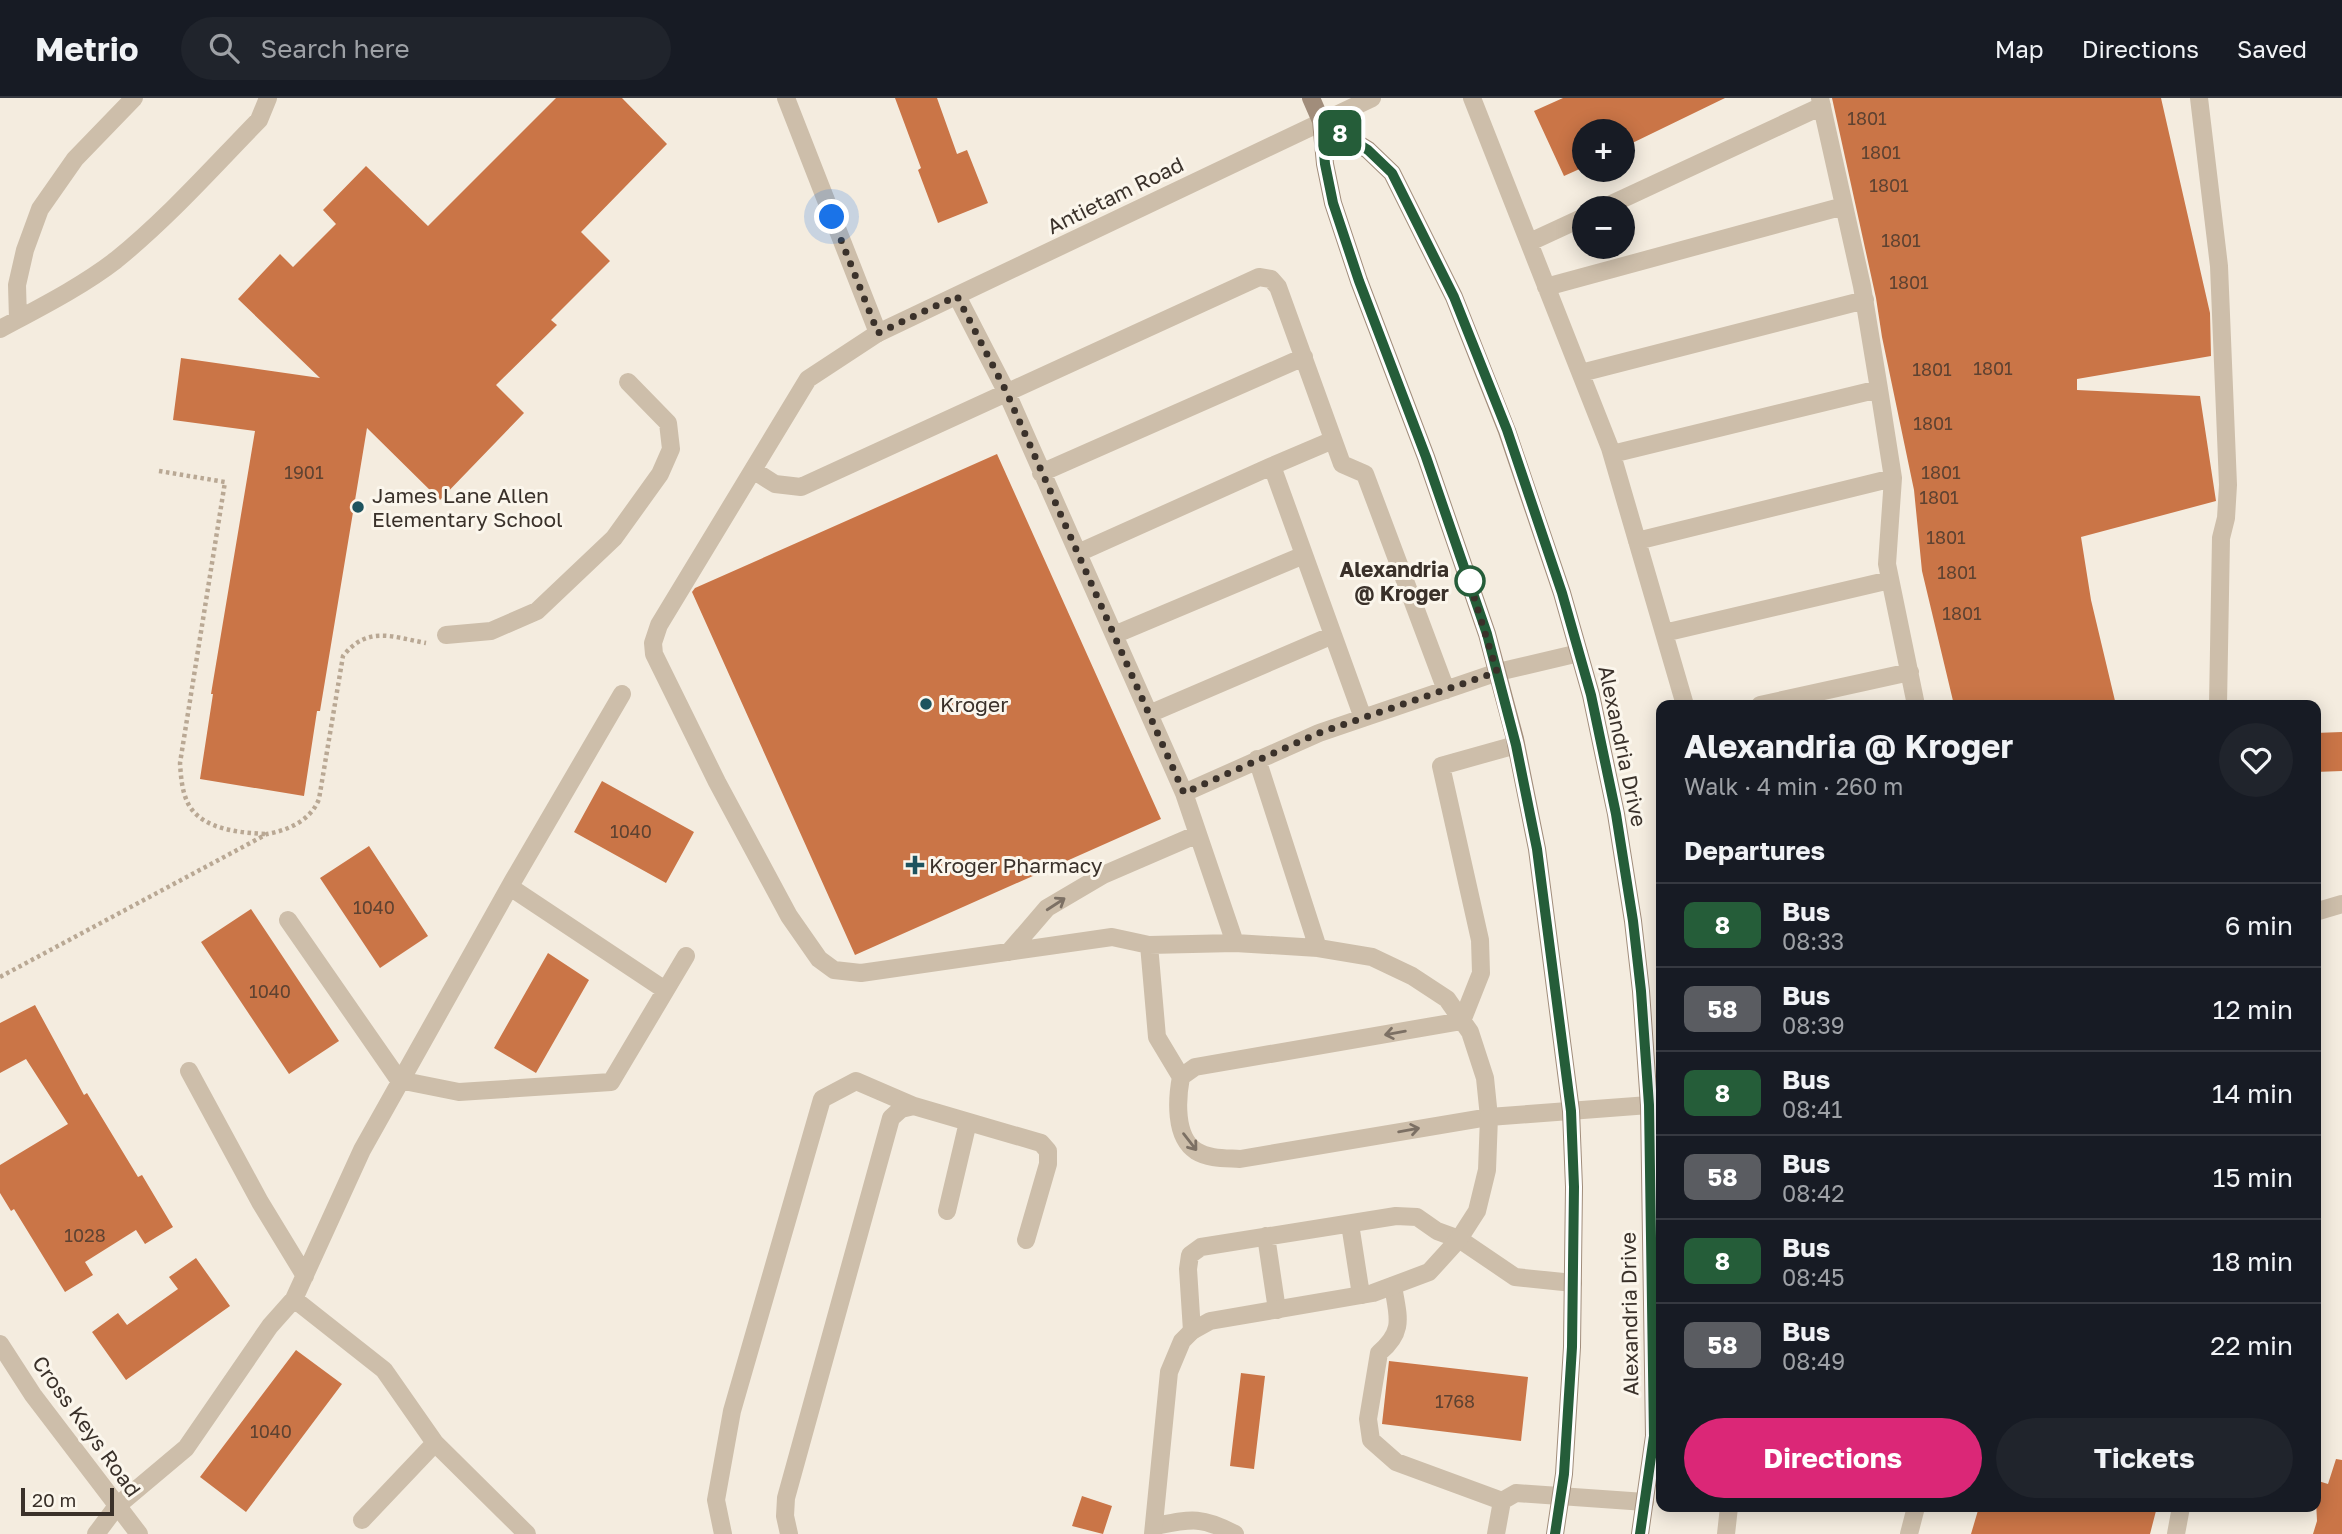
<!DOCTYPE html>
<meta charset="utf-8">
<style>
body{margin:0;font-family:"Golos Text",sans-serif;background:#20242c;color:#f1f3f6;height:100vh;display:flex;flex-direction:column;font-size:26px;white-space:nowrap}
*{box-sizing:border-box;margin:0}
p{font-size:23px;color:#9ea1a6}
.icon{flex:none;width:38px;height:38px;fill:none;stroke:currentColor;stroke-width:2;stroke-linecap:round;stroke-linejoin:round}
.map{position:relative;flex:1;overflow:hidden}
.details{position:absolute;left:1656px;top:602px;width:665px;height:812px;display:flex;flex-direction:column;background:#171b24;border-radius:14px;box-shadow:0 4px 18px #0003}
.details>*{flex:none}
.badge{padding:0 14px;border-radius:10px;font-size:24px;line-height:46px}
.buttons{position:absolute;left:1572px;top:21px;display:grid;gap:14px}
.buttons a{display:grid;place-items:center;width:63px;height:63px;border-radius:50%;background:#171b24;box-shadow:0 4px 18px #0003;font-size:35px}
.scale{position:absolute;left:21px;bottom:18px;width:93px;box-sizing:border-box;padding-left:7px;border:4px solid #3a312a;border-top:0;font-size:19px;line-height:24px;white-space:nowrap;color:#3a312a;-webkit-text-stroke:5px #fbf6ec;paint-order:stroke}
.you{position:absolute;width:35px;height:35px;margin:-18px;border:5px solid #fff;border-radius:50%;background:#1a73e8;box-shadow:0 0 0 10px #1a73e833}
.map>.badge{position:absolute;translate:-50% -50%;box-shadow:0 0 0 4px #fff}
h2{padding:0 28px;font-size:26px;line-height:63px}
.round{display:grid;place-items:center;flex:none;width:74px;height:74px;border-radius:37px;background:#20242c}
.summary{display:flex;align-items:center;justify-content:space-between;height:119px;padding:0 28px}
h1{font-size:33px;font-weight:700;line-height:52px}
.button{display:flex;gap:14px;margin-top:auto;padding:14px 28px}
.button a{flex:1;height:80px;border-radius:42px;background:#db2777;color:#fff;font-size:28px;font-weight:700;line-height:80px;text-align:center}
.button a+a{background:#20242c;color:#f1f3f6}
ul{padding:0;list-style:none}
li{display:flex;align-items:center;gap:21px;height:84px;padding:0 28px;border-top:2px solid #363941}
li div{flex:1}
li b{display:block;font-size:26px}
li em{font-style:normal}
li .badge{min-width:77px;font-weight:700;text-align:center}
header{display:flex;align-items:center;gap:42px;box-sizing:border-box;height:98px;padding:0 35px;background:#171b24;border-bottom:2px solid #363941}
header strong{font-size:33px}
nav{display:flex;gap:38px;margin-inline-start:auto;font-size:24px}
.search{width:490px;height:63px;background:#20242c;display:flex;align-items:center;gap:18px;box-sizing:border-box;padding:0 24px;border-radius:38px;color:#9ea1a6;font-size:26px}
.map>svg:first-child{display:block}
.building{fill:#ca7547}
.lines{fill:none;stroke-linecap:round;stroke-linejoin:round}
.path{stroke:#b9a894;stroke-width:4.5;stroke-dasharray:3.5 3.5;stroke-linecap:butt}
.service{stroke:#cdbeaa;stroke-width:18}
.minor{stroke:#cdbeaa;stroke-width:18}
.secondary{stroke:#a18d7b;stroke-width:18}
.oneway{stroke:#7c7064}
.line-casing{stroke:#fff;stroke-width:16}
.line{stroke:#255d39;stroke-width:10}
.walk{stroke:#3a312a;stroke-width:7;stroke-dasharray:0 12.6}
.poi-dot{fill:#1d535e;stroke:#fbf6ec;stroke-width:2.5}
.stop-dot{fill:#fff;stroke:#255d39;stroke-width:3.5}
.labels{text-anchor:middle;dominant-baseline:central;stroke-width:6;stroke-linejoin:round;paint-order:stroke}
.number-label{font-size:18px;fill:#5e4231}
.street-label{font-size:21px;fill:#3a312a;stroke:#fbf6ec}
.poi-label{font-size:21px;fill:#3a312a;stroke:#fbf6ec;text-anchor:start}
.stop-label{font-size:21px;font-weight:bold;fill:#3a312a;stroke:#fbf6ec;text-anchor:end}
</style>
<header>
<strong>Metrio</strong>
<div class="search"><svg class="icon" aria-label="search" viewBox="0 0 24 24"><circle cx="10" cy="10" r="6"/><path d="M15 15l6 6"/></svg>Search here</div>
<nav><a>Map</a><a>Directions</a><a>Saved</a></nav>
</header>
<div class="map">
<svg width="2342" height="1436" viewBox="0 0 2342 1436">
<rect width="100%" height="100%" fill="#f4ecdf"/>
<!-- building -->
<path class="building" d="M556,0h66l45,46 -86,88 29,29 -59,59 6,5 -61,60 28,28 -84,87 -73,-72 -47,283h-3l-13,85 -104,-17 13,-85h-2l44,-263 -82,-11 8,-62 139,20 -82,-79 42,-45 13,13 43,-43 -13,-14 43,-44 62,60z
M895,0h42l20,56 10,-4 21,53 -50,20 -20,-53 3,-2z
M1563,0h162l-103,50v-17h-38v36l-20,9 -30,-65z
M1832,0h329l49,215 1,43 -134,23v11l123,6 16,105 -135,36 10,63 25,105h-162l-32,-134 -8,-81 -32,-153 -6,-39z
M997,356l164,365 -306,136 -163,-363 3,-4z
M2342,634v39l-27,1v-39z
M602,683l92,51 -28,51 -92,-51z
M369,748l59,90 -48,32 -60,-90z
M251,811l88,132 -50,33 -88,-132z
M548,855l41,27 -53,93 -42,-25z
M35,907l49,90 3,-2 51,84 4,-2 31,52 -28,17 -9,-14 -51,32 8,13 -28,17 -51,-83 -3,2 -11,-18v-28l68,-41 -42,-65 -26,14v-50z
M196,1160l34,48 -104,74 -34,-48 26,-19 9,12 51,-36 -9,-12z
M296,1252l46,34 -96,128 -46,-35z
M1389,1263l139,16 -7,64 -139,-17z
M1241,1275l24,3 -11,93 -24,-3z
M2336,1361l6,1v74h-29l4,-13 -2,-41 13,4z
M1082,1398l30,10 -9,28 -31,-8z
M1979,1409h178l-7,27h-179z"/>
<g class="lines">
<!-- path -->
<path class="path" d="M159,373l66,11 -45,281c1,15 2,31 10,44 15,23 52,26 76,27
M0,879l267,-143c22,-4 44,-14 52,-35l24,-143c25,-31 49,-19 83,-13"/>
<!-- service -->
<path class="service" d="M1472,0l138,350 75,257
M1820,0l42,188 17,103 14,89 -6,86 29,141
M2199,0l20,168 9,219 -2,33 -5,20 -3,167
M1603,110l219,-102
M1530,144l54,-25
M1546,189l298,-81
M957,198l49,95 178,402 51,150
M18,221l-1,-34 8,-35 15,-41 35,-50 59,-61
M0,231c39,-21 81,-42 116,-69 52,-42 97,-93 143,-140l9,-22
M878,235l-70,46 -149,246 -6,18 1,11 63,128 72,134 30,43 15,11 27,3 251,-36 37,8 86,-2 83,5 54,9 40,19 35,23 23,33 15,46 4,39 -249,42c-14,-1 -31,0 -44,-8 -22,-14 -19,-53 -15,-74l-24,-40 -8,-92
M1581,275l284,-73
M1612,356l267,-65
M1272,368l61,-26
M753,372l22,14 26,3 458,-210 12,2 7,8 64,177 23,10 81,216
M1041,375l263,-116
M1637,443l256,-63
M1078,455l194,-87 91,252
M1664,535l226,-53
M446,537l45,-4 46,-20 77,-73 46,-64 11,-25 -3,-26 -40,-41
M1114,537l190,-80
M1760,607l150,-33
M1149,616l184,-79
M1257,661l61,189
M1184,695l135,-60 179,-61 81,-19
M510,789l155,103
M288,822l111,160 60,12 152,-10 75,-126
M1009,854l38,-44 56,-33 95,-41
M189,973l71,131 45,74
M1181,979l14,-10 267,-46 19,-48 -1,-33 -39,-174 75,-21
M1350,1126l11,71
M1266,1138l11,74
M1393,1188c5,31 12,45 -14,67l-11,66 3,21 25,22 106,39
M294,1201l68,-149 152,-271 108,-185
M1192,1233l-4,-62 2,-14 11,-8 195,-31 21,1 20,14 22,8 56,38 58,6
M362,1422l73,-77
M1155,1428c36,-7 46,-10 80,8
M96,1436l21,-28 69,-58 84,-122 24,-27 90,71 51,73 92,91
M1496,1436l6,-33 14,-8 129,9
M1726,1436l3,-27
M1909,1436l7,-27
M2176,1436l5,-27"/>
<!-- minor -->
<path class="minor" d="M786,0l92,235 494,-235
M2315,814l27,-8
M947,1113l21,-89
M0,1246l33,51 106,139
M723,1436l-7,-34 16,-89 90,-312 34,-18 58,25
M789,1436l-4,-18 1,-18 105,-380 10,-9 13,-3 127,37 7,8v13l-22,76
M1153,1436l16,-162 13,-31 10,-10 18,-10 163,-28 56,-21 30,-33 18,-28 10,-41 2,-53 160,-12 12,-3"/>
<!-- secondary -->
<path class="secondary" d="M1311,0l10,23 4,43 8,39 26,78 67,176 61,177 28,105 22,110 34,262 3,76 -2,160 -8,127 -9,60
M1321,23l47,29 24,23 62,124 53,134 55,162 29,102 25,119 17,107 8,70 8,114 5,331 -14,98"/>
</g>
<!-- one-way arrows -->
<defs><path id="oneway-shaft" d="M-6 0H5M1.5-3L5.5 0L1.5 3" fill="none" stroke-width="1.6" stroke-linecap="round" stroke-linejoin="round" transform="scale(1.75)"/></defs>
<g class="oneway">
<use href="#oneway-shaft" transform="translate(1056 806) rotate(-33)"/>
<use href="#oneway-shaft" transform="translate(1395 935) rotate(170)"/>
<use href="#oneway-shaft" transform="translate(1409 1032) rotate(-10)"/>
<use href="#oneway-shaft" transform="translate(1190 1044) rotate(52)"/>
</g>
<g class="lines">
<!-- line casing -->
<g class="line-casing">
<path id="line" d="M1555,1436l9,-60 8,-127 2,-160 -3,-76 -34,-262 -21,-104 -29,-111 -61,-177 -67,-176 -26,-78 -8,-39 -4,-43 47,29 24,23 62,124 53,133 55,163 29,102 25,119 17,107 8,70 8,114 5,331 -14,98"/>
</g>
<!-- line -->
<use href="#line" class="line"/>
<!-- walk -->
<path class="walk" d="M832,119l46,116 79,-37 49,95 178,402 135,-60 178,-61 -31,-101 4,10"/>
</g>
<!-- markers -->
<g class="poi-dot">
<circle cx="358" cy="409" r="7"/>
<circle cx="926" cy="606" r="7"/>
<path d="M911.5 756.5h7v7h7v7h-7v7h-7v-7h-7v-7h7z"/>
</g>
<circle class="stop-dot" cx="1470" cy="483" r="14"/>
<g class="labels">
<!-- number labels -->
<g class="number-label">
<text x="1867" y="20">1801</text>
<text x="1881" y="54">1801</text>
<text x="1889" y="87">1801</text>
<text x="1901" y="142">1801</text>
<text x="1909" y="184">1801</text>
<text x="1993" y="270">1801</text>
<text x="1932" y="271">1801</text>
<text x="1933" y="325">1801</text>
<text x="304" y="374">1901</text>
<text x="1941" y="374">1801</text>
<text x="1939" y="399">1801</text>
<text x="1946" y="439">1801</text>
<text x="1957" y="474">1801</text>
<text x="1962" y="515">1801</text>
<text x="631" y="733">1040</text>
<text x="374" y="809">1040</text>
<text x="270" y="893">1040</text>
<text x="85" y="1137">1028</text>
<text x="1455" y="1303">1768</text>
<text x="271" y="1333">1040</text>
</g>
<!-- street labels -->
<g class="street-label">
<text transform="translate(1115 97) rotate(-26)">Antietam Road</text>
<text transform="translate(1623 648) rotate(78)">Alexandria Drive</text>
<text transform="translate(1629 1216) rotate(-91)">Alexandria Drive</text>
<text transform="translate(87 1328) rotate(54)">Cross Keys Road</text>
</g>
<!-- poi labels -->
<g class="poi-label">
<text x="372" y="397">James Lane Allen<tspan x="372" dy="24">Elementary School</tspan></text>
<text x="940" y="606">Kroger</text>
<text x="929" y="767">Kroger Pharmacy</text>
</g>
<!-- stop labels -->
<g class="stop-label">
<text x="1449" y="471">Alexandria<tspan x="1449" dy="24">@ Kroger</tspan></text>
</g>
</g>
</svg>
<div class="buttons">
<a>+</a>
<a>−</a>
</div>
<div class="scale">20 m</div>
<div class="you" style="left:832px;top:119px"></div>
<b class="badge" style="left:1340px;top:35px;background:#255d39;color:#fff">8</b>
<section class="details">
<div class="summary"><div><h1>Alexandria @ Kroger</h1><p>Walk · 4 min · 260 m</p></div><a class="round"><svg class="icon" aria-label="heart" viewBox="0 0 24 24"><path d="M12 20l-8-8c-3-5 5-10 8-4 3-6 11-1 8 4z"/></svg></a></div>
<h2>Departures</h2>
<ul>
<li><span class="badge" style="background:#255d39;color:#fff">8</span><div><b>Bus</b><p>08:33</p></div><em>6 min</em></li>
<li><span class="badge" style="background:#5a5c61;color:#fff">58</span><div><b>Bus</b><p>08:39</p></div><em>12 min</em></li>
<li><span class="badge" style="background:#255d39;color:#fff">8</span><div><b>Bus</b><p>08:41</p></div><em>14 min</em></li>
<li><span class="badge" style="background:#5a5c61;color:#fff">58</span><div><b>Bus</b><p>08:42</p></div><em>15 min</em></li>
<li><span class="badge" style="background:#255d39;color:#fff">8</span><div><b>Bus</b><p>08:45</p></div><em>18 min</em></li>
<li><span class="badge" style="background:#5a5c61;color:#fff">58</span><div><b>Bus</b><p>08:49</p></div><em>22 min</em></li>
</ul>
<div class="button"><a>Directions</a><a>Tickets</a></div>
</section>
</div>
